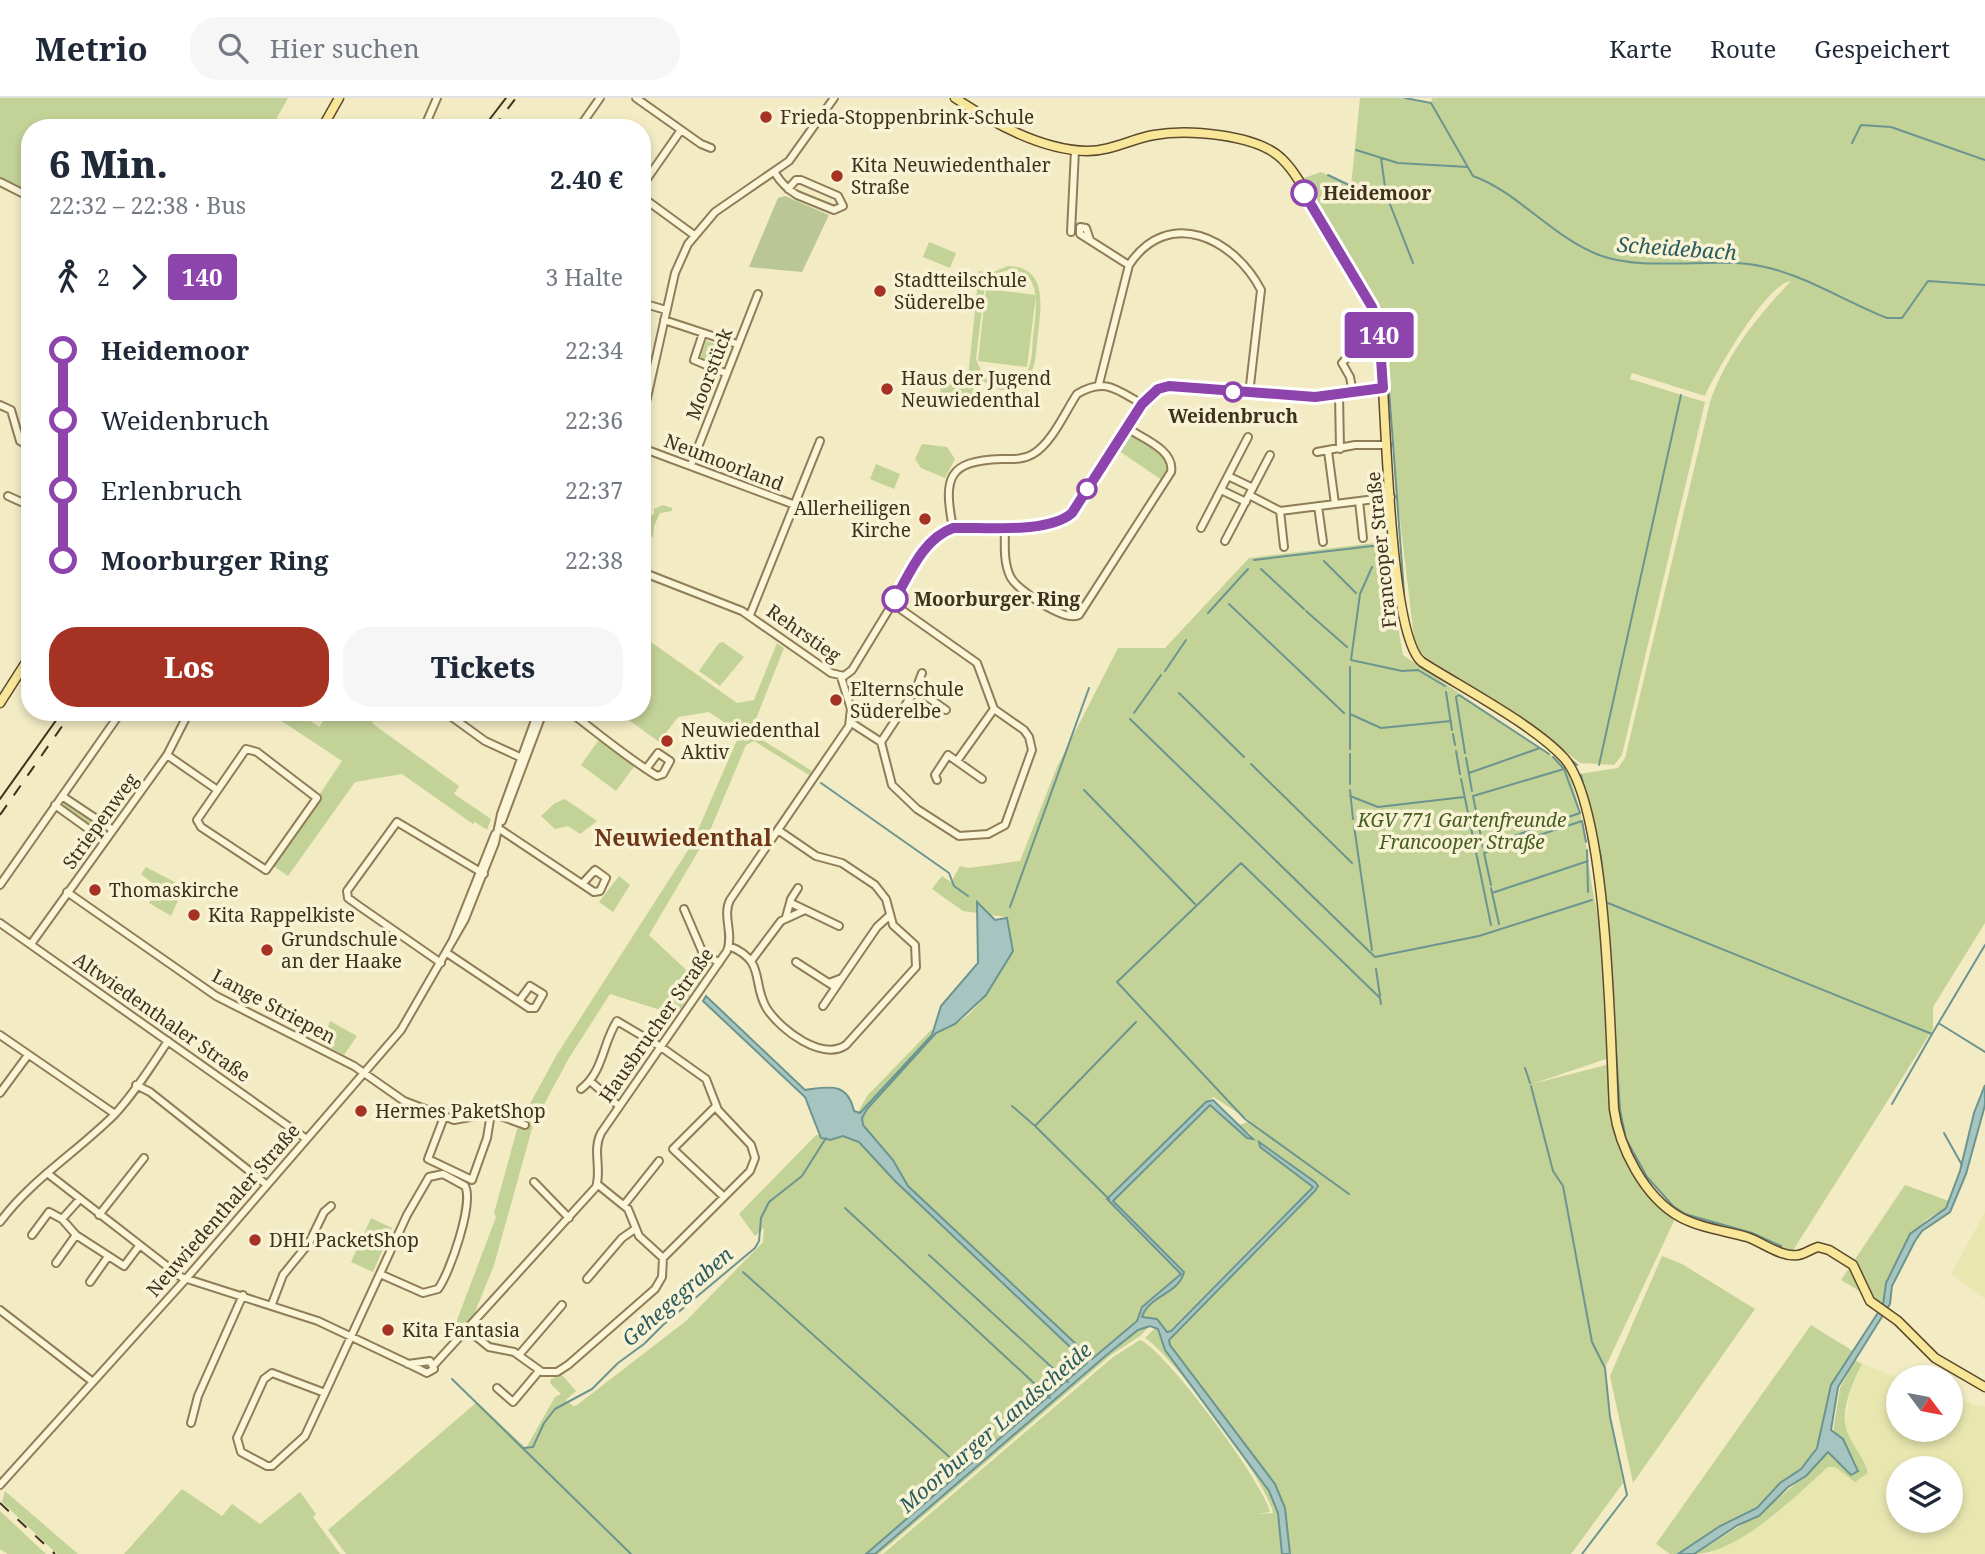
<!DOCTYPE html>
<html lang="de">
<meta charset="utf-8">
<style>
body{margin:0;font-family:"Noto Serif",serif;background:#f6f6f7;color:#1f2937;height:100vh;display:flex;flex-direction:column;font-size:26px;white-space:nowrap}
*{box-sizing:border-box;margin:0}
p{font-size:23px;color:#747a83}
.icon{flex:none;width:38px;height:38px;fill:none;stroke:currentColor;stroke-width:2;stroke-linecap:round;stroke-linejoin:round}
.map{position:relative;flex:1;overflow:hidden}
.panel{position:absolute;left:21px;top:21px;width:630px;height:602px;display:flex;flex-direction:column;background:#fff;border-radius:28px;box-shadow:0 4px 10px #0003}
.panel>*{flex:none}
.badge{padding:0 14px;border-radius:5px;font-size:24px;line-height:46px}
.needle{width:46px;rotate:122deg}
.tools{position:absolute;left:1886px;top:1267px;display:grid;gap:14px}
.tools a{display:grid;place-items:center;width:77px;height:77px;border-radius:50%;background:#fff;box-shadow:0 4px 10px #0003;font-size:35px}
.map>.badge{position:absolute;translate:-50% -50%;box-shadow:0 0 0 4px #fff}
.legs{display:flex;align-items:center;gap:10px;height:77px;padding:0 28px;font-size:23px}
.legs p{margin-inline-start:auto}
.headline{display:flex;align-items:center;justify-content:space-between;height:119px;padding:0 28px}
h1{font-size:38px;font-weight:800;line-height:52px}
.cta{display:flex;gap:14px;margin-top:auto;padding:14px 28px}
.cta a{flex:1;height:80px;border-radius:28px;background:#a53222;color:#fff;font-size:28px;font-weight:800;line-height:80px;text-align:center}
.cta a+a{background:#f6f6f7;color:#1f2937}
ul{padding:0 28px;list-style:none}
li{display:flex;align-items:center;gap:24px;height:70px;font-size:26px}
li i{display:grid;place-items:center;width:10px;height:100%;margin:0 9px;background:currentColor}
li i::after{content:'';width:18px;height:18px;margin:-9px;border:5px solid;border-radius:50%;background:#fff}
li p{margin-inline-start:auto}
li:first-child i{background:linear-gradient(#0000 50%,currentColor 0)}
li:last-child i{background:linear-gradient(currentColor 50%,#0000 0)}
header{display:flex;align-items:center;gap:42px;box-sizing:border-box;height:98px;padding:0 35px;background:#fff;border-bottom:2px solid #e0e1e3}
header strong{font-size:33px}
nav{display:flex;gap:38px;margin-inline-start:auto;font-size:24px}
.search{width:490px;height:63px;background:#f6f6f7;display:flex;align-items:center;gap:18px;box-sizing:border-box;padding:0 24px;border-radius:28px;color:#747a83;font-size:26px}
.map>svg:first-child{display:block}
.farmland{fill:#e9e7b0;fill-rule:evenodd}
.green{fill:#c3d296;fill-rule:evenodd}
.cemetery{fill:#bac696}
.water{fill:#a6c5c0;stroke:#6c9590;stroke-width:2}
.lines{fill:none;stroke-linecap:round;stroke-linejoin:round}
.stream{stroke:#6c9590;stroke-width:2}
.minor-casing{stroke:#8f7d58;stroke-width:10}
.major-casing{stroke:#5d492d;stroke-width:11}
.minor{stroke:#fcf6d9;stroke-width:6}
.major{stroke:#f9e799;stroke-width:8}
.tram{stroke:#3e311d;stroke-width:2}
.rail{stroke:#3e311d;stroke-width:2;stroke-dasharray:12 12;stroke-linecap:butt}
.line-1-casing{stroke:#fff;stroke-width:16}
.line-1{stroke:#8e44ad;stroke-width:10}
.poi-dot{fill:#a53222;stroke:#f9f3d5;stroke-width:2.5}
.stop-1-dot{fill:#fff;stroke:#8e44ad;stroke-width:3.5}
.labels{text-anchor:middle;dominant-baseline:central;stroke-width:7;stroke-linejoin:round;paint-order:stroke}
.poi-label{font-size:19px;fill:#3e311d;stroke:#f9f3d5;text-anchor:start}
.stop-label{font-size:19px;font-weight:bold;fill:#3e311d;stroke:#f9f3d5;text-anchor:start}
.street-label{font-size:19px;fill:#3e311d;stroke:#f9f3d5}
.park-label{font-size:19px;font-style:italic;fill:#465d22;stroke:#f9f3d5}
.water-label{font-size:21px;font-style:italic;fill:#2b5c5f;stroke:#f9f3d5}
.quarter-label{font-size:23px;font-weight:bold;fill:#6f3618;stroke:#f9f3d5}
</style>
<header>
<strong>Metrio</strong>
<div class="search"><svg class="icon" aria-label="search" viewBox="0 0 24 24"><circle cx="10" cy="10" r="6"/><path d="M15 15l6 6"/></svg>Hier suchen</div>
<nav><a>Karte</a><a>Route</a><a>Gespeichert</a></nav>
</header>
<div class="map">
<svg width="1985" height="1456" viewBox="0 0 1985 1456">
<rect width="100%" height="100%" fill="#f3ebc4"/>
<!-- farmland -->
<path class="farmland" d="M1985,1114v87l-34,-25z
M1862,1266l37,14v52h52v-32l34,9v147h-277l64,-36 56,-51h7l13,-33 -3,-8 5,-37zM1899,1370h52v53h-52z"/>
<!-- green -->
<path class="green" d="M0,0h288l-17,30h-241v66l-30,-15z
M1360,0h45l26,5 1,-5h553v825l-52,84v22l-141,223 -35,-16 -75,-22 -41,-42 -19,-41 -15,-209 -29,-148 40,-6 7,-10 85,-356c17,-48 47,-85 81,-121 -25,3 -75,91 -86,115l-73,-23 -2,6 75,23 -83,353 -8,10 -34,-2 -47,-37 -109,-70 -9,-10 -18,-151 -10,-160 6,-5 -13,-8 -79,-143 20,-7 30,14z
M929,144l27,11 -6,15 -27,-11z
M1008,168c40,1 33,40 30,68 -2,13 -1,31 -9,42 -7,10 -17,14 -29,14l-21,-11 -11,-1 11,-107 12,2zM1004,173c41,-5 32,39 29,65 -1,11 0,27 -7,37 -5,8 -14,12 -23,12l-19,-7 -8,-19 8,-67 8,-14z
M986,191l50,6 -9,72 -49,-6z
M706,243l21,6 -7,19 -20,-8z
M942,279l32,4 -2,17 -32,-4z
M1131,337l33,20 4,14 -6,11 -43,-29z
M922,346l25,3 8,12 -10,19 -24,-10 -6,-9z
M876,366l24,10 -6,15 -24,-10z
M663,407l9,3v3l-12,2 -6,13 -1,11 -11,-2v-11l12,-10v-5z
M1383,444l20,113 162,110c21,49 20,87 30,137 11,51 11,104 14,156l-77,26 78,-20 9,81 9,20 45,51 1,5 -69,147 5,49 13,66 -52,71h-281l-5,-46 -10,-24 -105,-139 -1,-5 149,-154 -60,-42 55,42 -145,146 -11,-13 -15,-2c8,-23 37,-23 41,-47l-70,-69 97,-96 42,34 -1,-5 -12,-9 12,-4 -38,-24 -105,102 72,70v7l-38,31 -5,14 -271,233h-520l-18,-24 149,-128 49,46 29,-51 6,-3 -11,-11 1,-4 11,-4 14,16 -10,9 7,6 4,-1 109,-84 77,-79 1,-14 -9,8 -16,-22 77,-79 38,-1 34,40 -32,-58 11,-20 64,-66c39,2 66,-51 83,-81l-9,-32 -42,-6 -31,-22 10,-13 9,6 9,-16 9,2 51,-7 37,-94 61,-119h47l84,-90z
M651,544l86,61 17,-3 23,-57 7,5 -32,81 4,7 56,35 -3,4 -55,-34 -8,4 -37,88 -60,102 50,47 -23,33 -66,-21 -41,64 -36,67 -39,140 -21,52 -25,27 48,-127 -2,-4 24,-87 38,-70 136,-212 48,-111 -31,-21 -31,5 -19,25 -41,-30h24v-68z
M723,544l21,15 -24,29 -21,-15 20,-28z
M268,614h30l21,15 11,-15h41l2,12 86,62 -5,8 37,25 -4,11 -12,-8 -2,2 -71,-50 -47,8 -67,94 -16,-11 70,-104z
M600,640l36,26 -20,27 -35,-26z
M565,701l32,22 -17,13 -12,-8 -13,3 -14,-13 14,-13z
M66,702l39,27 -5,8 -40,-28z
M146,769l38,20 -13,29 -22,-13 8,-16 -16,-13z
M619,778l11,9 -17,27 -14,-10z
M330,923l27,15 -13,19 -22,-11z
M1905,1087l44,16c-6,13 -16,12 -25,21 -20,19 -38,56 -41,83l-42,-25z
M371,1120l21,10 -19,44 -22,-10z
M1662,1158l20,8 73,45 -122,174 -23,-107z
M1811,1227l42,26 -22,34 -11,57 -19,27 -21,14 -23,25 -37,18 -42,28h-8l-14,-10z
M1150,1228l-10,10 -29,19 -232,199h-4l234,-201 29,-23z
M1156,1229l9,23 104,141 9,22 4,41h-399l230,-197 27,-17c24,8 126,146 130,172l-13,2 16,-1c-6,-32 -99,-156 -128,-175z
M1855,1262l7,4c-9,17 -21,44 -16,64 4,16 18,28 22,45l-13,9 -20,-15h-7c-32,29 -90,87 -134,87 49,-28 96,-60 134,-102l23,23 6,-9 -14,-27 -10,-7 7,-44z
M182,1391l40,27 10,-12 28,20 40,-32 16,22 -3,3 27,37h-216z
M5,1393l73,63h-21l-55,-52z
M0,1413l46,43h-38l-8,-5z"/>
<!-- cemetery -->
<path class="cemetery" d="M785,98l44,19 -27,57 -53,-5 29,-69z"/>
<!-- water -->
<path class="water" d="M977,804l18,18 12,-2 6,33 -27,44 -31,29 -19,9 -69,76 -5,9 1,7 30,35 15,26 184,173 45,-38 5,-14 39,-33 -74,-75 99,-97 7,-2 40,39 -6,-1 -37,-33 -97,96 71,71c-5,22 -35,23 -42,45l15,2 10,13 4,-1 142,-144 -53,-40 -1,-5 56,40 3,4 -3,5 -146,149 1,5 105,139 10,24 5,46h-8l-4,-41 -9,-22 -104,-141 -7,-21 -8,-3 -12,4 -29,23 -234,201h-9l221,-191 -193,-183 -35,-38 -16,-6 -13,4 -9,-2 -16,-41 -102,-96 3,-5 99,94c23,-3 42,-9 49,21l6,2 72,-78 9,-29 37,-43z
M1985,987v20l-19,69 -16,38 -28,19 -7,10 -23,45 -2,18 -52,83 -7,43 12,9 15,32 -7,4 -23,-23 -22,24 -18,11 -29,29 -21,9 -44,29h-16l42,-28 37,-18 23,-25 21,-14 16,-21 14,-63 52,-80 3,-22 24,-49 36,-26 14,-37 14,-58z"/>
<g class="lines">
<!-- stream -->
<path class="stream" d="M1405,0l26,5 42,73c45,16 79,61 126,79 41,16 107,4 149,9 50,6 93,36 139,54h15l26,-37 57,4
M1852,45l9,-18 30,2 94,33
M1356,52l42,13 70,4
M1381,60l5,36 27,69
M1328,77l23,11 35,8
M1385,236l19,259
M1254,462l127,-15
M1324,463l32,32
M1372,469l-12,27 -9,66 51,11 16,-1 27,16
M1261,471l43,40
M1229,506l115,109
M1306,513l41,36
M1208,515l40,-44
M1423,559l22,15
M1165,573l21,-31
M1446,594l6,38
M1179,595l65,64
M1134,615l27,-38
M1350,616l31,14 70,-7
M1130,621l245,238 104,-21 113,-36
M1541,635l36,32
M1453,636l2,11
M1350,651v-82
M1456,653l4,23
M1465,655l-9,-56 3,-2 90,59
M1553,659l11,12 16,44 -97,34 -10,-51 91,-27
M1466,660l6,33
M1251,666l101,99
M1599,667l82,-370
M1469,675l71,-25
M1581,677l20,82 6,61
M1461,681l30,146
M821,685l128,90 5,13 14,10
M1350,686v-30
M1084,692l111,114
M1350,692l3,29
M1350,698l28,11 86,-10
M1354,728l18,124
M1587,752l1,42
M1491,787l-7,-32 98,-32 4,21
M1491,790l8,36
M1492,795l96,-32
M1608,805l324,131 -40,70
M1010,809l79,-219
M1376,871l4,27
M1613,909l7,103 6,29 21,38 26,29 12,8 67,19 29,13
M1940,926l45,28
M1932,936l53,-89
M1525,970l5,15
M1531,988l22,85 10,15 29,156 13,26 5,49 17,78 -45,59
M1012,1008l22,19
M1944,1035l18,32
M1349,1096l-104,-75 -128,-137 124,-119 139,135 1,6
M1109,1101l-74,-73 101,-104
M845,1110l205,190
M929,1157l139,127
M743,1174l221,198
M452,1281l179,175
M524,1350l9,-1 11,-24 11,-14 37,-20 26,-26 26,-19 19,-19 92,-77 4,-7 2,-23 8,-16 33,-26 24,-38"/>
<!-- minor casing -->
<g class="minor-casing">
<path id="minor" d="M636,0l65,46 10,4
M424,30l13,-30
M579,30l21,-30
M775,75c6,10 12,16 22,22l37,15 9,-4 -5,-10 -37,-16h-5l-8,9
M0,84l30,15
M642,88l39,-56
M642,99l52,38
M1071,134l4,-82
M1090,142l-4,-12 -6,-1v7l44,28 5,3
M642,205l24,7
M664,222l73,24
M703,235l-9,27 31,13
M1099,286l30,-119c39,-59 105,-27 132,25l-12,104
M1353,295l-3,-16 -8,-14 23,-24 14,-4
M1339,297l1,54
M0,307l11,5 9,31 10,6
M642,322l33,-147 13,-29 27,-32 74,-51 45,-63
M642,350l153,57
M1328,353l7,53
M1317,354l38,-7h32
M691,367l67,-171
M1228,378l25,12
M1221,392l25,12
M8,398l22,10
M1251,398l29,15
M1359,403l4,37
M1318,408l5,36
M1005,428c0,16 -2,35 5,50 6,14 56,47 69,39l92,-143c4,-22 -29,-34 -44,-44
M953,430c-10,-51 -5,-67 48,-69 11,0 22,1 32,-5 19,-11 32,-42 44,-60 28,-17 40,-4 65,10
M1201,430l47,-91
M1225,443l45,-86
M1284,449l-4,-36 111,-14
M642,474l100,39 89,62 13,3 8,-6 78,-128 11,-10 12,-4 93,-3 19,-6 77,-115 16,-15 11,-3 146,11 68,-9
M750,517l70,-174
M916,591l30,21
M445,614l40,29 39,18
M570,614c29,22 56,45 87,64l6,-2 7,-13 -12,-8 -12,16
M850,624l31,20 11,43 25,24 42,27 29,-2 17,-9 27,-75 -3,-13 -5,-7 -30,-21 -17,-46 -85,-60
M881,644l35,-53 6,-16
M246,651l11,3 60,46 -51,72 -65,-43 -4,-7z
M167,657l49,34
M957,663l37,-52
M937,682l-2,-5 13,-20 34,24
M62,698l51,34
M55,707l50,36
M502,723l41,-109
M498,730l96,64 6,-1 6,-13 -11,-8 -12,13
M0,787l121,-173
M67,794l149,104 138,70 50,35 50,19 38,-7 33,12
M791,805l48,23
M684,811l18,42 17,12
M786,819l5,-18 7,-11
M0,825l305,215
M452,844l43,-108
M31,846l136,-189 22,-43
M729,848c38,15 22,37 38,63 15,22 55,52 79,36l70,-78 -1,-22 -22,-20 -7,-26 -11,-14 -33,-22 -26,-7 -38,-26
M447,855l82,55h6l8,-14 -13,-8 -11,15
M751,863l30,-40 24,-11
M796,864l39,25
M441,865l-82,-57 -11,-8 -1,-7 50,-69 87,52
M829,885l13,-5 35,-51 12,-11
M823,908l19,-28
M0,937l115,79
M590,983l29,25
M136,987l14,7 117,93
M581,991c23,-18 21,-45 36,-68l44,26 45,32 12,31 33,35 4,13 -5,13 -87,87
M0,995l28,-38
M716,1008l-43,43 51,48
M444,1019l-16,42 44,21 15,-42 4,-25
M47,1075l134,104 137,44 99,47 10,5 7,-4 -4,-8 -22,3
M534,1084l35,36
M624,1107l35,-44
M99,1117l45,-57
M62,1121l14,16 48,31 15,-20
M0,1124c31,-42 77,-70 114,-107 20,-21 38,-50 54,-74
M32,1137l17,-23 13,7 17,-19
M56,1165l20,-28
M587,1181l35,-41 13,-9
M90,1184l17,-24
M272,1206l11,-29 26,-32 15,-31 7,-6
M0,1212l93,72
M468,1232l21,17 25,5 28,20h15l11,-7 87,-76 7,-12 1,-19 -24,-22 -11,-27 -31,-25
M519,1257l43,-50
M434,1267l162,-178c6,-18 -4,-36 5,-54l126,-182c7,-17 -5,-35 3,-51l119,-174 2,-17 -10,-32
M497,1290l16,14 26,-31
M325,1295l-20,43 -33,30h-5l-26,-14 -4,-14 27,-59 8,-6 53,20 82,-178 22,-38 14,-3 22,12c9,17 -15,87 -27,103l-15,4 -43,-19
M191,1325l7,-27 45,-101
M0,1387l185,-205 216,-250 64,-111 30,-76 6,-29 37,-102"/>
</g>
<!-- major casing -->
<g class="major-casing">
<path id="major" d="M955,0c36,24 87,52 132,53 24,0 44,-12 67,-16 33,-6 103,-1 128,24 18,17 29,46 42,67 20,33 45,66 55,103 7,57 8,306 43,333 39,25 112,63 142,96 44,49 46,278 50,351 5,38 30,88 66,108 20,11 46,14 67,20 15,5 35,21 51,18 7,-1 13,-6 20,-8l11,3 24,15 17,36 28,20 37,37 50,29
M322,30l17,-30
M0,605l30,-47"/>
</g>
<!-- minor -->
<use href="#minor" class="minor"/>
<!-- major -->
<use href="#major" class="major"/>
<!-- tram -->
<path class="tram" d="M483,30l23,-30
M0,701l62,-87"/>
<!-- rail -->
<path class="rail" d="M493,30l23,-30
M0,717l72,-103
M0,1405l55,51"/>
</g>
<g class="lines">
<!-- line-1 casing -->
<g class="line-1-casing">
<path id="line-1" d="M895,501c15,-26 28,-60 58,-71 32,-1 95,6 119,-15l70,-109 16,-15 11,-3 146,11 68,-9 -4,-59 -7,-22 -68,-114"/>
</g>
<!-- line-1 -->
<use href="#line-1" class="line-1"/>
</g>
<!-- markers -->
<g class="poi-dot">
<circle cx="766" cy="19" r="7"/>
<circle cx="837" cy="78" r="7"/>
<circle cx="880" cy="193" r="7"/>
<circle cx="887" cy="291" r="7"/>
<circle cx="925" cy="421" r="7"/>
<circle cx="836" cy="602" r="7"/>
<circle cx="667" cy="643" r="7"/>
<circle cx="95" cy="792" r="7"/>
<circle cx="194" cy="817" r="7"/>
<circle cx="267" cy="852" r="7"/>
<circle cx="361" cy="1013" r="7"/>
<circle cx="255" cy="1142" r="7"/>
<circle cx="388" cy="1232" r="7"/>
</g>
<g class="stop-1-dot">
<circle cx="1304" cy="95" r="12"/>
<circle cx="1233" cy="294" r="9"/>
<circle cx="1087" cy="391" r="9"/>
<circle cx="895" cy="501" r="12"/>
</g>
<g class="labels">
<!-- poi labels -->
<g class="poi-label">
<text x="780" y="19">Frieda-Stoppenbrink-Schule</text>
<text x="851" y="67">Kita Neuwiedenthaler<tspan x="851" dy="22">Straße</tspan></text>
<text x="894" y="182">Stadtteilschule<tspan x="894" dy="22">Süderelbe</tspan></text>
<text x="901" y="280">Haus der Jugend<tspan x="901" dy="22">Neuwiedenthal</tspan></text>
<text x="911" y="410" text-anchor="end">Allerheiligen<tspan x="911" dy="22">Kirche</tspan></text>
<text x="850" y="591">Elternschule<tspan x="850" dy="22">Süderelbe</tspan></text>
<text x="681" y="632">Neuwiedenthal<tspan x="681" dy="22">Aktiv</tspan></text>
<text x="109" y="792">Thomaskirche</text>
<text x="208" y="817">Kita Rappelkiste</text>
<text x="281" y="841">Grundschule<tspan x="281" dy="22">an der Haake</tspan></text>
<text x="375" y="1013">Hermes PaketShop</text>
<text x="269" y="1142">DHL PacketShop</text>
<text x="402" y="1232">Kita Fantasia</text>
</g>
<!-- stop labels -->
<g class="stop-label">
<text x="1323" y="95">Heidemoor</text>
<text x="1233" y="318" text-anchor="middle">Weidenbruch</text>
<text x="914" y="501">Moorburger Ring</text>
</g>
<!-- street labels -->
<g class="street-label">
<text transform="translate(709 276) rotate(-69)">Moorstück</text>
<text transform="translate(724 364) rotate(21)">Neumoorland</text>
<text transform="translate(1381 452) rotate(-96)">Francoper Straße</text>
<text transform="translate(804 535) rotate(35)">Rehrstieg</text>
<text transform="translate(100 723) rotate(-54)">Striepenweg</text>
<text transform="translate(274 908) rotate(28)">Lange Striepen</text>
<text transform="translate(162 919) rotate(35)">Altwiedenthaler Straße</text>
<text transform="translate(656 927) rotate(-55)">Hausbrucher Straße</text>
<text transform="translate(223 1112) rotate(-49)">Neuwiedenthaler Straße</text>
</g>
<!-- park labels -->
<g class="park-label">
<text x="1462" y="722">KGV 771 Gartenfreunde<tspan x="1462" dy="22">Francooper Straße</tspan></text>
</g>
<!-- water labels -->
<g class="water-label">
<text transform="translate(1677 150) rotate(4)">Scheidebach</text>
<text transform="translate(677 1198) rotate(-41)">Gehegegraben</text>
<text transform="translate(995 1329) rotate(-41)">Moorburger Landscheide</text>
</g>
<!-- quarter labels -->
<g class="quarter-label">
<text x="683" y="739">Neuwiedenthal</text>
</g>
</g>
</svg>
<div class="tools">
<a><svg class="needle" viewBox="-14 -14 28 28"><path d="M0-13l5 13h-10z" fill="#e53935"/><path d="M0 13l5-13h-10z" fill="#747a83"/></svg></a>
<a><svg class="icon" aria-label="layers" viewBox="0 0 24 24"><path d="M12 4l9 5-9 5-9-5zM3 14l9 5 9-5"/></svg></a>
</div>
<b class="badge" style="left:1379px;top:237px;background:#8e44ad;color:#fff">140</b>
<section class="panel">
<div class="headline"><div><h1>6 Min.</h1><p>22:32 – 22:38 · Bus</p></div><b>2.40 €</b></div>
<div class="legs"><svg class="icon" aria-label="walk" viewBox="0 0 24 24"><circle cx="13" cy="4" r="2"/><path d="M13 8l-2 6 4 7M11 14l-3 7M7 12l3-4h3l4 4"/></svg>2<svg class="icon" aria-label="forward" viewBox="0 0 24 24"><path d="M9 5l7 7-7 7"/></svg><b class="badge" style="background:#8e44ad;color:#fff">140</b><p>3 Halte</p></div>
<ul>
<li><i style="color:#8e44ad"></i><b>Heidemoor</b><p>22:34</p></li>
<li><i style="color:#8e44ad"></i><span>Weidenbruch</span><p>22:36</p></li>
<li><i style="color:#8e44ad"></i><span>Erlenbruch</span><p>22:37</p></li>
<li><i style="color:#8e44ad"></i><b>Moorburger Ring</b><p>22:38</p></li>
</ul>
<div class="cta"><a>Los</a><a>Tickets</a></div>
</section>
</div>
